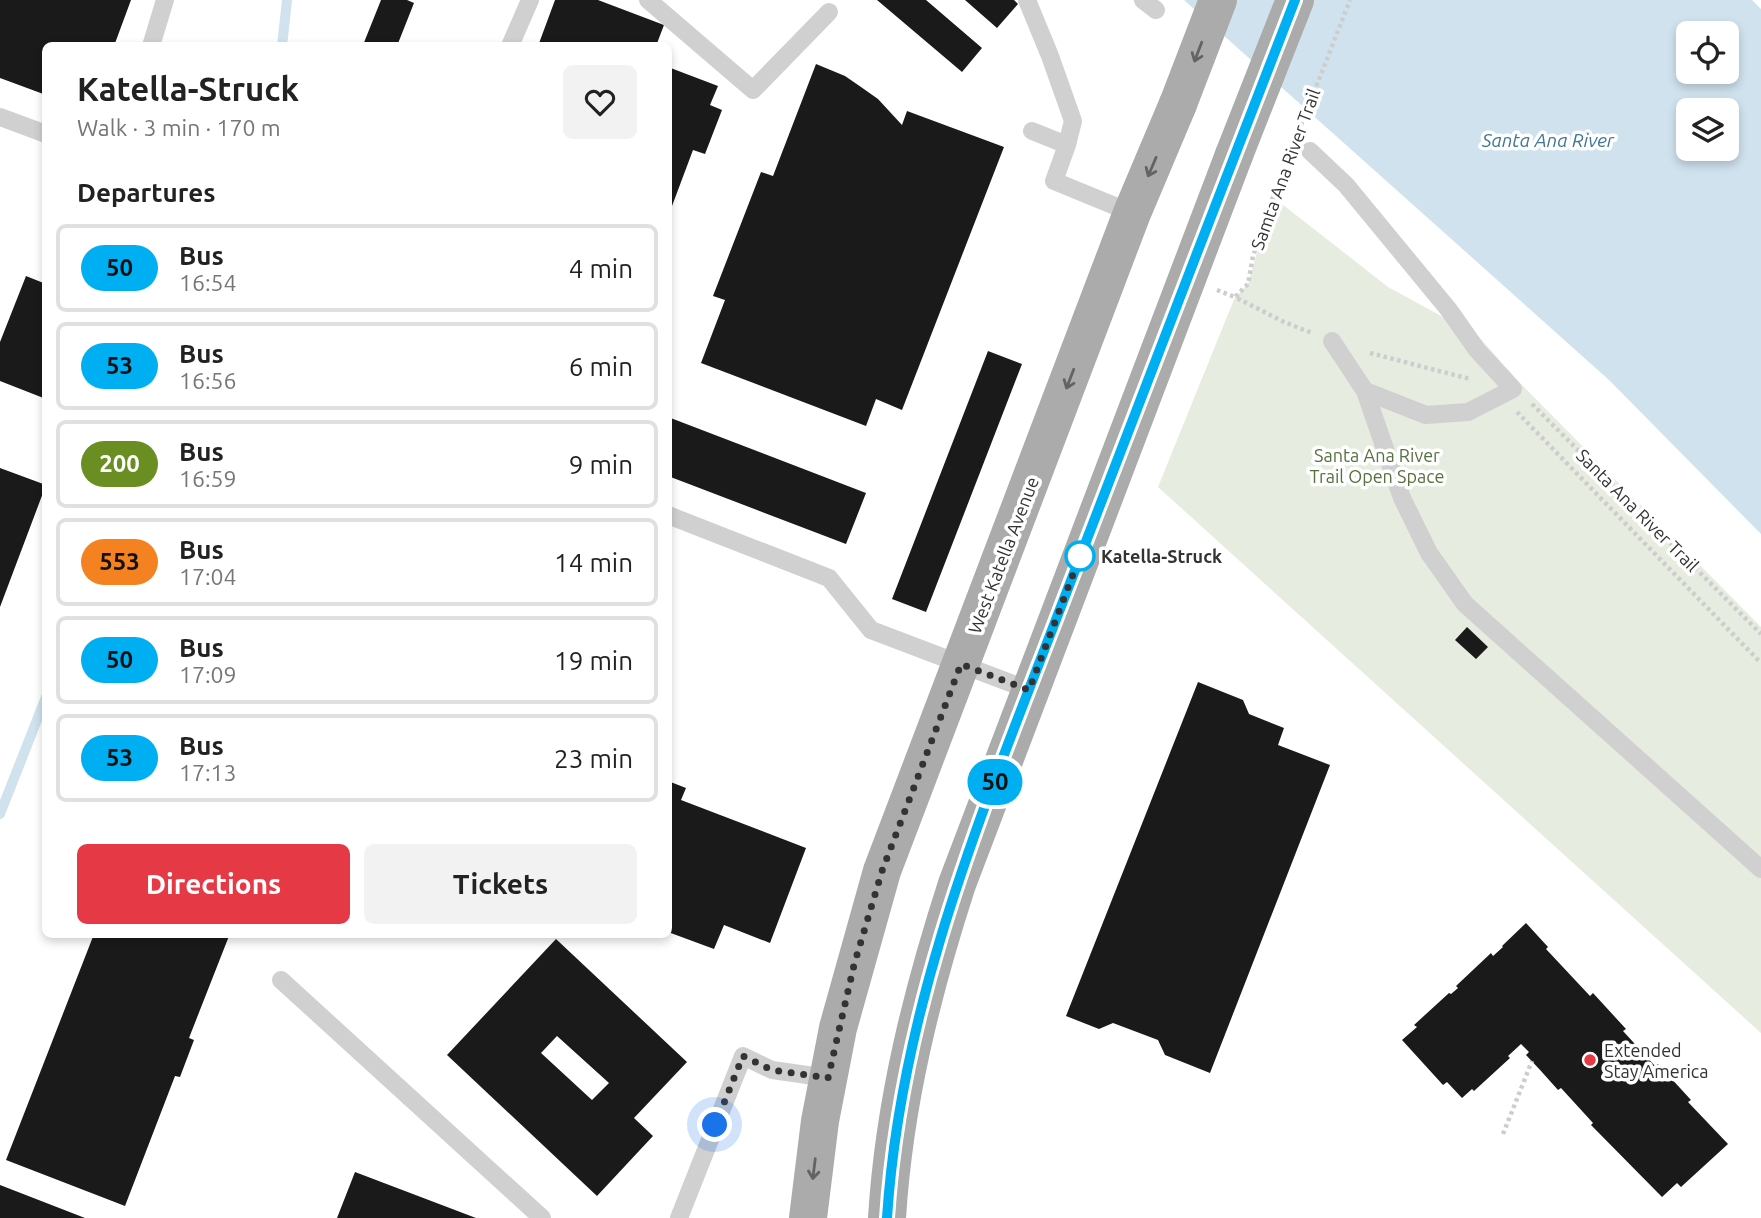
<!DOCTYPE html>
<meta charset="utf-8">
<style>
body{margin:0;font-family:Ubuntu,sans-serif;background:#f2f2f2;color:#222;height:100vh;display:flex;flex-direction:column;font-size:26px;white-space:nowrap}
*{box-sizing:border-box;margin:0}
p{font-size:23px;color:#767676}
.icon{flex:none;width:38px;height:38px;fill:none;stroke:currentColor;stroke-width:2;stroke-linecap:round;stroke-linejoin:round}
.map{position:relative;flex:1;overflow:hidden}
.panel{position:absolute;left:42px;top:42px;width:630px;height:896px;display:flex;flex-direction:column;background:#fff;border-radius:10px;box-shadow:0 4px 10px #0003}
.panel>*{flex:none}
.badge{padding:0 14px;border-radius:23px;font-size:24px;line-height:46px}
.tools{position:absolute;left:1676px;top:21px;display:grid;gap:14px}
.tools a{display:grid;place-items:center;width:63px;height:63px;border-radius:10px;background:#fff;box-shadow:0 4px 10px #0003;font-size:35px}
.you{position:absolute;width:35px;height:35px;margin:-18px;border:5px solid #fff;border-radius:50%;background:#1a73e8;box-shadow:0 0 0 10px #1a73e833}
.map>.badge{position:absolute;translate:-50% -50%;box-shadow:0 0 0 4px #fff}
h2{padding:0 35px;font-size:26px;line-height:63px}
.round{display:grid;place-items:center;flex:none;width:74px;height:74px;border-radius:10px;background:#f2f2f2}
.head{display:flex;align-items:center;justify-content:space-between;height:119px;padding:0 35px}
h1{font-size:33px;font-weight:700;line-height:52px}
.cta{display:flex;gap:14px;margin-top:auto;padding:14px 35px}
.cta a{flex:1;height:80px;border-radius:10px;background:#e63946;color:#fff;font-size:28px;font-weight:700;line-height:80px;text-align:center}
.cta a+a{background:#f2f2f2;color:#222}
ul{padding:0;list-style:none}
li{display:flex;align-items:center;gap:21px;height:88px;margin:0 14px 10px;padding:0 21px;border:4px solid #e0e0e0;border-radius:10px}
li div{flex:1}
li b{display:block;font-size:26px}
li em{font-style:normal}
li .badge{min-width:77px;font-weight:700;text-align:center}
.map>svg:first-child{display:block}
.green{fill:#e6ecdf}
.water{fill:#cfe2ee;fill-rule:evenodd}
.lines{fill:none;stroke-linecap:round;stroke-linejoin:round}
.stream{stroke:#cfe2ee;stroke-width:10}
.building{fill:#1a1a1a;fill-rule:evenodd}
.path{stroke:#cdcdcd;stroke-width:4.5;stroke-dasharray:3.5 3.5;stroke-linecap:butt}
.lane{stroke:#d0d0d0;stroke-width:18}
.primary{stroke:#ababab;stroke-width:38}
.path-bridge{stroke:#cdcdcd;stroke-width:4.5;stroke-dasharray:3.5 3.5;stroke-linecap:butt}
.primary-bridge{stroke:#ababab;stroke-width:38}
.oneway{stroke:#636363}
.line-casing{stroke:#fff;stroke-width:16}
.line{stroke:#00aff2;stroke-width:10}
.walk{stroke:#333;stroke-width:7;stroke-dasharray:0 12.6}
.stop-dot{fill:#fff;stroke:#00aff2;stroke-width:3.5}
.poi-dot{fill:#e63946;stroke:#fff;stroke-width:2.5}
.labels{text-anchor:middle;dominant-baseline:central;stroke-width:7;stroke-linejoin:round;paint-order:stroke}
.street-label{font-size:18px;fill:#333;stroke:#fff}
.park-label{font-size:18px;fill:#56703f;stroke:#fff}
.stop-label{font-size:18px;font-weight:bold;fill:#333;stroke:#fff;text-anchor:start}
.poi-label{font-size:18px;fill:#333;stroke:#fff;text-anchor:start}
.water-label{font-size:19px;font-style:italic;fill:#3f7597;stroke:#fff}
</style>
<div class="map">
<svg width="1761" height="1218" viewBox="0 0 1761 1218">
<rect width="100%" height="100%" fill="#fff"/>
<!-- green -->
<path class="green" d="M1273,197l115,90 90,49 42,47 241,244v406l-603,-546 77,-190 13,-13z"/>
<!-- water -->
<path class="water" d="M1184,0h568l9,9v525l-152,-154zM1689,33h38v39h-38zM1689,110h38v39h-38z"/>
<g class="lines">
<!-- stream -->
<path class="stream" d="M282,46l5,-46
M0,814l46,-117"/>
</g>
<!-- building -->
<path class="building" d="M0,0h131l-17,46h-68v49l-46,-17z
M381,0h26l7,3 -17,43 -34,-1z
M555,0h43l66,25 -8,21h-118z
M877,0h49l56,48 -20,24z
M965,0h49l4,4 -21,24z
M816,64l29,12 16,11 17,12 24,26 5,-14 97,36 -102,263 -26,-11 -10,27 -165,-63 24,-63 -12,-4 48,-124 12,4z
M668,67l50,19 -8,19 12,5 -17,44 -12,-4 -24,64z
M26,276l20,8v115l-46,-18v-39z
M988,351l34,13 -96,248 -34,-13z
M668,417l198,76 -20,51 -178,-68z
M0,468l46,17 -46,122z
M1467,627l21,20 -12,12 -21,-19z
M1198,682l45,18 6,14 35,14 -6,17 52,20 -120,308 -45,-18 -7,-15 -45,-17 -14,6 -33,-13z
M668,781l18,7 -5,12 125,48 -36,95 -46,-18 -10,24 -46,-17z
M1526,923l22,24 -2,2 44,47 3,-3 33,36 -3,2 32,35 3,-2 33,36 -3,2 40,42 -47,43 -4,-4 -15,14 -71,-72 2,-2 -32,-35 -3,2 -17,-19 -15,-16 3,-3 -8,-8 -13,12 2,2 -36,33 -2,-2 -10,9 -15,-16 -4,3 -41,-45 15,-13 -3,-2 35,-32 2,1 7,-6 -2,-2 35,-33 2,3 10,-9 -1,-1z
M94,934h130l5,2 -40,102 5,2 -14,37 -5,-1 -50,130 -119,-46z
M556,939l131,123 -53,56 19,18 -56,60 -150,-141zM557,1036l52,47 -17,17 -51,-47z
M355,1172l121,46h-139z
M0,1185l85,33h-85z"/>
<g class="lines">
<!-- path -->
<path class="path" d="M1273,197l-20,59 -5,28 -13,13 49,25 28,11
M1217,290l18,7
M1370,353l100,26
M1532,404l229,230
M1517,412l244,251
M1503,1134l29,-73"/>
<!-- lane -->
<path class="lane" d="M648,0l105,90 76,-78
M1027,0l23,56 23,65 -6,24
M1143,0l13,10
M151,46l14,-46
M510,46l20,-46
M0,117l46,17
M1032,131l35,14 -13,36 78,32
M1310,151l36,34 103,125 28,40 36,39 -45,23 -42,3 -61,-24
M1332,341l33,50 37,107 27,55 36,51 296,265
M668,515l161,63 42,52 158,60
M281,980l261,238
M679,1218l64,-162 29,14 56,8"/>
<!-- primary -->
<path class="primary" d="M808,1218l12,-97 18,-93 44,-157 250,-658 46,-109
M887,1218c7,-115 35,-226 70,-334l277,-729"/>
<!-- path-bridge -->
<path class="path-bridge" d="M1273,197l77,-197"/>
<!-- primary-bridge -->
<path class="primary-bridge" d="M1178,104l40,-104
M1234,155l61,-155"/>
</g>
<!-- one-way arrows -->
<defs><path id="oneway-shaft" d="M-6 0H5M1.5-3L5.5 0L1.5 3" fill="none" stroke-width="1.6" stroke-linecap="round" stroke-linejoin="round" transform="scale(1.75)"/></defs>
<g class="oneway">
<use href="#oneway-shaft" transform="translate(1198 52) rotate(111)"/>
<use href="#oneway-shaft" transform="translate(1152 167) rotate(113)"/>
<use href="#oneway-shaft" transform="translate(1070 379) rotate(111)"/>
<use href="#oneway-shaft" transform="translate(814 1169) rotate(97)"/>
</g>
<g class="lines">
<!-- line casing -->
<g class="line-casing">
<path id="line" d="M887,1218c14,-217 98,-413 175,-614 77,-201 155,-403 233,-604"/>
</g>
<!-- line -->
<use href="#line" class="line"/>
<!-- walk -->
<path class="walk" d="M715,1125l28,-69 29,14 56,8 26,-113 28,-94 79,-207 68,26 51,-134"/>
</g>
<!-- markers -->
<circle class="stop-dot" cx="1080" cy="556" r="14"/>
<circle class="poi-dot" cx="1590" cy="1060" r="7"/>
<g class="labels">
<!-- street labels -->
<g class="street-label">
<text transform="translate(1285 169) rotate(-70)">Samta Ana River Trail</text>
<text transform="translate(1638 510) rotate(45)">Santa Ana River Trail</text>
<text transform="translate(1003 555) rotate(-69)">West Katella Avenue</text>
</g>
<!-- park labels -->
<g class="park-label">
<text x="1377" y="455">Santa Ana River<tspan x="1377" dy="21">Trail Open Space</tspan></text>
</g>
<!-- stop labels -->
<g class="stop-label">
<text x="1101" y="556">Katella-Struck</text>
</g>
<!-- poi labels -->
<g class="poi-label">
<text x="1604" y="1050">Extended<tspan x="1604" dy="21">Stay America</tspan></text>
</g>
<!-- water labels -->
<g class="water-label">
<text x="1548" y="140">Santa Ana River</text>
</g>
</g>
</svg>
<div class="tools">
<a><svg class="icon" aria-label="locate" viewBox="0 0 24 24"><circle cx="12" cy="12" r="6"/><path d="M12 2v4M12 18v4M2 12h4M18 12h4"/></svg></a>
<a><svg class="icon" aria-label="layers" viewBox="0 0 24 24"><path d="M12 4l9 5-9 5-9-5zM3 14l9 5 9-5"/></svg></a>
</div>
<div class="you" style="left:715px;top:1125px"></div>
<b class="badge" style="left:995px;top:782px;background:#00aff2;color:#111">50</b>
<section class="panel">
<div class="head"><div><h1>Katella-Struck</h1><p>Walk · 3 min · 170 m</p></div><a class="round"><svg class="icon" aria-label="heart" viewBox="0 0 24 24"><path d="M12 20l-8-8c-3-5 5-10 8-4 3-6 11-1 8 4z"/></svg></a></div>
<h2>Departures</h2>
<ul>
<li><span class="badge" style="background:#00aff2;color:#111">50</span><div><b>Bus</b><p>16:54</p></div><em>4 min</em></li>
<li><span class="badge" style="background:#00aff2;color:#111">53</span><div><b>Bus</b><p>16:56</p></div><em>6 min</em></li>
<li><span class="badge" style="background:#6b8e23;color:#fff">200</span><div><b>Bus</b><p>16:59</p></div><em>9 min</em></li>
<li><span class="badge" style="background:#f48221;color:#111">553</span><div><b>Bus</b><p>17:04</p></div><em>14 min</em></li>
<li><span class="badge" style="background:#00aff2;color:#111">50</span><div><b>Bus</b><p>17:09</p></div><em>19 min</em></li>
<li><span class="badge" style="background:#00aff2;color:#111">53</span><div><b>Bus</b><p>17:13</p></div><em>23 min</em></li>
</ul>
<div class="cta"><a>Directions</a><a>Tickets</a></div>
</section>
</div>
